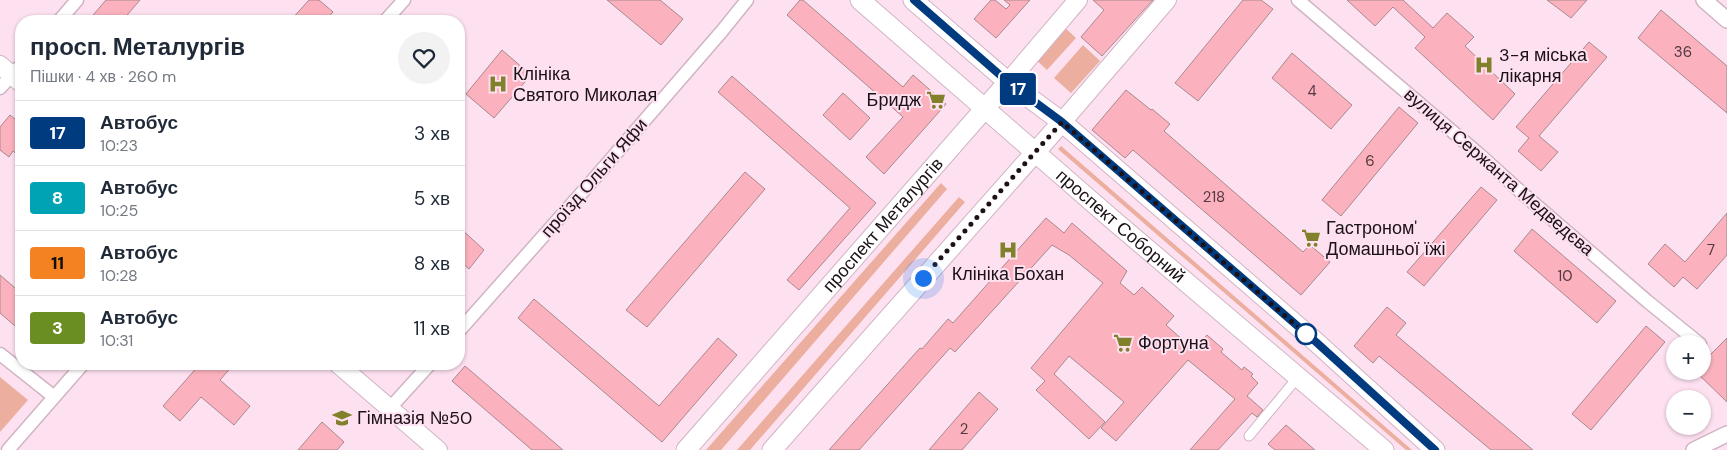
<!DOCTYPE html>
<html lang="uk">
<meta charset="utf-8">
<style>
body{margin:0;font-family:"DM Sans",sans-serif;background:#f2f2f3;color:#1f2937;height:100vh;display:flex;flex-direction:column;font-size:19px;white-space:nowrap}
*{box-sizing:border-box;margin:0}
p{font-size:16px;color:#747a83}
.icon{flex:none;width:28px;height:28px;fill:none;stroke:currentColor;stroke-width:2;stroke-linecap:round;stroke-linejoin:round}
.map{position:relative;flex:1;overflow:hidden}
.details{position:absolute;left:15px;top:15px;width:450px;height:355px;display:flex;flex-direction:column;background:#fff;border-radius:20px;box-shadow:0 1px 4px #0004}
.details>*{flex:none}
.badge{padding:0 10px;border-radius:4px;font-size:18px;line-height:32px}
.fabs{position:absolute;left:1666px;top:335px;display:grid;gap:10px}
.fabs a{display:grid;place-items:center;width:45px;height:45px;border-radius:50%;background:#fff;box-shadow:0 1px 4px #0004;font-size:25px}
.you{position:absolute;width:25px;height:25px;margin:-12px;border:4px solid #fff;border-radius:50%;background:#1a73e8;box-shadow:0 0 0 8px #1a73e833}
.map>.badge{position:absolute;translate:-50% -50%;box-shadow:0 0 0 2px #fff}
.round{display:grid;place-items:center;flex:none;width:52px;height:52px;border-radius:26px;background:#f2f2f3}
.headline{display:flex;align-items:center;justify-content:space-between;height:85px;padding:0 15px}
h1{font-size:24px;font-weight:600;line-height:38px}
ul{padding:0;list-style:none}
li{display:flex;align-items:center;gap:15px;height:65px;padding:0 15px;border-top:1px solid #e0e1e3}
li div{flex:1}
li b{display:block;font-size:19px}
li em{font-style:normal}
li .badge{min-width:55px;font-weight:700;text-align:center}
.map>svg:first-child{display:block}
.green{fill:#ecae9f}
.building{fill:#fbb2be;stroke:#a7898d}
.lines{fill:none;stroke-linecap:round;stroke-linejoin:round}
.pedestrian-casing{stroke:#d0b4c3;stroke-width:11}
.minor-casing{stroke:#d0b4c3;stroke-width:15}
.tertiary-casing{stroke:#d0b4c3;stroke-width:18}
.secondary-casing{stroke:#d0b4c3;stroke-width:20}
.primary-casing{stroke:#d0b4c3;stroke-width:21}
.pedestrian{stroke:#fff;stroke-width:9}
.minor{stroke:#fff;stroke-width:12}
.tertiary{stroke:#fff;stroke-width:15}
.secondary{stroke:#fff;stroke-width:18}
.primary{stroke:#fff;stroke-width:19}
.line-casing{stroke:#fff;stroke-width:11}
.line{stroke:#003b80;stroke-width:8}
.walk{stroke:#1b1117;stroke-width:5;stroke-dasharray:0 9}
.stop-dot{fill:#fff;stroke:#003b80;stroke-width:2.5}
.labels{text-anchor:middle;dominant-baseline:central;stroke-width:4;stroke-linejoin:round;paint-order:stroke}
.number-label{font-size:15px;fill:#533941}
.poi-label{font-size:18px;fill:#1b1117;stroke:#fee1f1;text-anchor:start}
.street-label{font-size:18px;fill:#1b1117;stroke:#fee1f1}
</style>
<div class="map">
<svg width="1727" height="450" viewBox="0 0 1727 450">
<rect width="100%" height="100%" fill="#fee1f1"/>
<!-- green -->
<path class="green" d="M1063,26l13,12 -29,32 -13,-12z
M1083,45l17,16 -29,32 -17,-15z
M1061,146l351,304h-6l-348,-301z
M941,183l6,6 -226,261h-15z
M959,197l6,5 -215,248h-13z
M0,377l28,23 -28,32z"/>
<!-- building -->
<path class="building" d="M106,0h34l-18,21h-34z
M309,0h10l14,12 -8,9h-35z
M607,0h53l23,19 -22,26z
M800,0h3l100,87 10,-12 33,29 -62,70 -18,-17 37,-40 -116,-102z
M991,0h4l11,9 4,-4 -6,-5h26l-34,38 -22,-19z
M1093,0h60l-51,56 -21,-19 23,-27z
M1243,0h18l12,9 -75,92 -23,-18z
M1347,0h56l30,28 14,-15 27,24 -9,9 50,48 -22,26 -78,-72 10,-11 -32,-30 -18,19z
M1547,0h40l-16,18z
M1661,10l66,56v47l-89,-75z
M1589,42l18,15 -68,79 19,16 -17,19 -23,-20 11,-13 -13,-11z
M502,50l29,25 -37,43 -28,-24z
M1292,53l60,52 -21,24 -59,-51z
M732,76l144,127 -77,87 -12,-10 63,-72 -132,-116z
M1126,90l25,20 1,-1 18,15 -6,7 139,121 7,-7 20,17 -29,33 -168,-145 -8,8 -33,-28z
M843,93l27,25 -20,22 -27,-25z
M1399,107l19,16 -77,93 -19,-16z
M10,115l11,9v34l-8,-7 -4,6 -9,-7v-23z
M745,172l20,17 -118,138 -21,-17z
M1481,187l16,13 -73,86 -17,-14z
M1727,213v42l-30,34 -14,-12 -9,10 -26,-23 17,-20 20,18z
M1046,218l18,15 8,-10 55,48 -7,12 14,12 8,-8 32,29 -8,9 28,25 13,-15 16,14 -2,3 21,18 2,-3 9,7 -2,2 7,7 -11,13 16,14 -6,7 -5,-4 -34,37h-28l45,-51 -47,-39 -72,81 -15,-13 23,-26 -55,-46 -15,18 51,48 -16,17 -53,-49 9,-9 -14,-13 72,-85 -34,-28 -17,-10 -97,107 -5,-4 -91,102h-30l91,-102 2,1 26,-30 5,4z
M459,227l25,23 -15,19 -10,-9z
M1532,229l84,72 -19,22 -83,-72z
M0,275l21,18v38l-21,-18z
M534,299l125,107 59,-68 19,17 -75,87 -144,-124z
M1387,307l19,16 -10,12 137,115h-42l-112,-94 -6,7 -19,-17z
M1646,326l19,16 -74,88 -19,-16z
M1727,338v64l-32,-31h7v-8z
M200,364h34l-14,16 30,26 -16,19 -33,-28 -21,24 -17,-15z
M465,366l98,84h-31l-80,-69z
M979,392l19,17 -36,41h-33z
M322,422l22,20 -7,8h-39z
M1286,425l29,25h-40l-7,-6z"/>
<g class="lines">
<!-- pedestrian casing -->
<g class="pedestrian-casing">
<path id="pedestrian" d="M1249,436l49,-59"/>
</g>
<!-- minor casing -->
<g class="minor-casing">
<path id="minor" d="M1298,0l182,155 42,38 125,108 53,43
M59,21l18,-21
M385,21l19,-21
M0,88l21,-23
M459,331l127,-143 136,-157 25,-31
M0,354l53,42
M390,408l40,-44
M8,450l75,-86"/>
</g>
<!-- tertiary casing -->
<g class="tertiary-casing">
<path id="tertiary" d="M1704,0l23,20
M1694,450l33,-16"/>
</g>
<!-- secondary casing -->
<g class="secondary-casing">
<path id="secondary" d="M0,65l21,18
M1008,82l70,-82
M1062,122l105,-122
M338,364l100,86"/>
</g>
<!-- primary casing -->
<g class="primary-casing">
<g id="primary">
<path id="s1" d="M860,0l253,220 271,230"/>
<path d="M913,0l95,82 54,40 254,220 119,108"/>
<path id="s2" d="M686,450l322,-368"/>
<path d="M772,450l290,-328"/>
</g>
</g>
<!-- pedestrian -->
<use href="#pedestrian" class="pedestrian"/>
<!-- minor -->
<use href="#minor" class="minor"/>
<!-- tertiary -->
<use href="#tertiary" class="tertiary"/>
<!-- secondary -->
<use href="#secondary" class="secondary"/>
<!-- primary -->
<use href="#primary" class="primary"/>
</g>
<g class="lines">
<!-- line casing -->
<g class="line-casing">
<path id="line" d="M914,0l94,82 54,40 254,220 119,108"/>
</g>
<!-- line -->
<use href="#line" class="line"/>
<!-- walk -->
<path class="walk" d="M923,278l139,-156 244,212"/>
</g>
<!-- icons -->
<defs>
<g id="hospital-bare" transform="scale(1.5)"><path d="M-5-5h3v3.5h4V-5h3V5h-3V1.5h-4V5h-3Z" fill="#81812b" stroke="#fee1f1" stroke-width="2.5" paint-order="stroke"/></g>
<g id="supermarket-bare" transform="scale(1.5)"><path d="M-6-5.5h2.5l.6 2H6L4.5 2H-2.5L-4.4-4H-6ZM-1.5 3.2a1.3 1.3 0 1 0 .1 0ZM3 3.2a1.3 1.3 0 1 0 .1 0Z" fill="#81812b" stroke="#fee1f1" stroke-width="2.5" paint-order="stroke"/></g>
<g id="school-bare" transform="scale(1.5)"><path d="M0-5L7-2L0 1L-7-2ZM-4 1L0 2.5L4 1V4Q0 6-4 4Z" fill="#81812b" stroke="#fee1f1" stroke-width="2.5" paint-order="stroke"/></g>
</defs>
<g fill-rule="evenodd">
<use href="#hospital-bare" x="1484" y="65"/>
<use href="#hospital-bare" x="498" y="84"/>
<use href="#supermarket-bare" x="936" y="100"/>
<use href="#supermarket-bare" x="1311" y="238"/>
<use href="#hospital-bare" x="1008" y="250"/>
<use href="#supermarket-bare" x="1123" y="343"/>
<use href="#school-bare" x="342" y="418"/>
</g>
<!-- markers -->
<circle class="stop-dot" cx="1306" cy="334" r="10"/>
<g class="labels">
<!-- number labels -->
<g class="number-label">
<text x="1683" y="52">36</text>
<text x="1312" y="91">4</text>
<text x="1370" y="161">6</text>
<text x="1214" y="197">218</text>
<text x="1711" y="250">7</text>
<text x="1565" y="276">10</text>
<text x="964" y="429">2</text>
</g>
<!-- poi labels -->
<g class="poi-label">
<text x="1499" y="55">3-я міська<tspan x="1499" dy="21">лікарня</tspan></text>
<text x="513" y="74">Клініка<tspan x="513" dy="21">Святого Миколая</tspan></text>
<text x="921" y="100" text-anchor="end">Бридж</text>
<text x="1326" y="228">Гастроном'<tspan x="1326" dy="21">Домашньої їжі</tspan></text>
<text x="1008" y="274" text-anchor="middle">Клініка Бохан</text>
<text x="1138" y="343">Фортуна</text>
<text x="357" y="418">Гімназія №50</text>
</g>
<!-- street labels -->
<g class="street-label">
<text transform="translate(1499 172) rotate(41)">вулиця Сержанта Медведєва</text>
<text transform="translate(594 178) rotate(-49)">проїзд Ольги Яфи</text>
<text stroke="none"><textPath href="#s2" startOffset="299">проспект Металургів</textPath></text>
<text stroke="none"><textPath href="#s1" startOffset="345">проспект Соборний</textPath></text>
</g>
</g>
</svg>
<div class="fabs">
<a>+</a>
<a>−</a>
</div>
<div class="you" style="left:923px;top:278px"></div>
<b class="badge" style="left:1018px;top:89px;background:#003b80;color:#fff">17</b>
<section class="details">
<div class="headline"><div><h1>просп. Металургів</h1><p>Пішки · 4 хв · 260 m</p></div><a class="round"><svg class="icon" aria-label="heart" viewBox="0 0 24 24"><path d="M12 20l-8-8c-3-5 5-10 8-4 3-6 11-1 8 4z"/></svg></a></div>
<ul>
<li><span class="badge" style="background:#003b80;color:#fff">17</span><div><b>Автобус</b><p>10:23</p></div><em>3 хв</em></li>
<li><span class="badge" style="background:#00a3b4;color:#fff">8</span><div><b>Автобус</b><p>10:25</p></div><em>5 хв</em></li>
<li><span class="badge" style="background:#f58220;color:#111">11</span><div><b>Автобус</b><p>10:28</p></div><em>8 хв</em></li>
<li><span class="badge" style="background:#6b8e23;color:#fff">3</span><div><b>Автобус</b><p>10:31</p></div><em>11 хв</em></li>
</ul>
</section>
</div>
